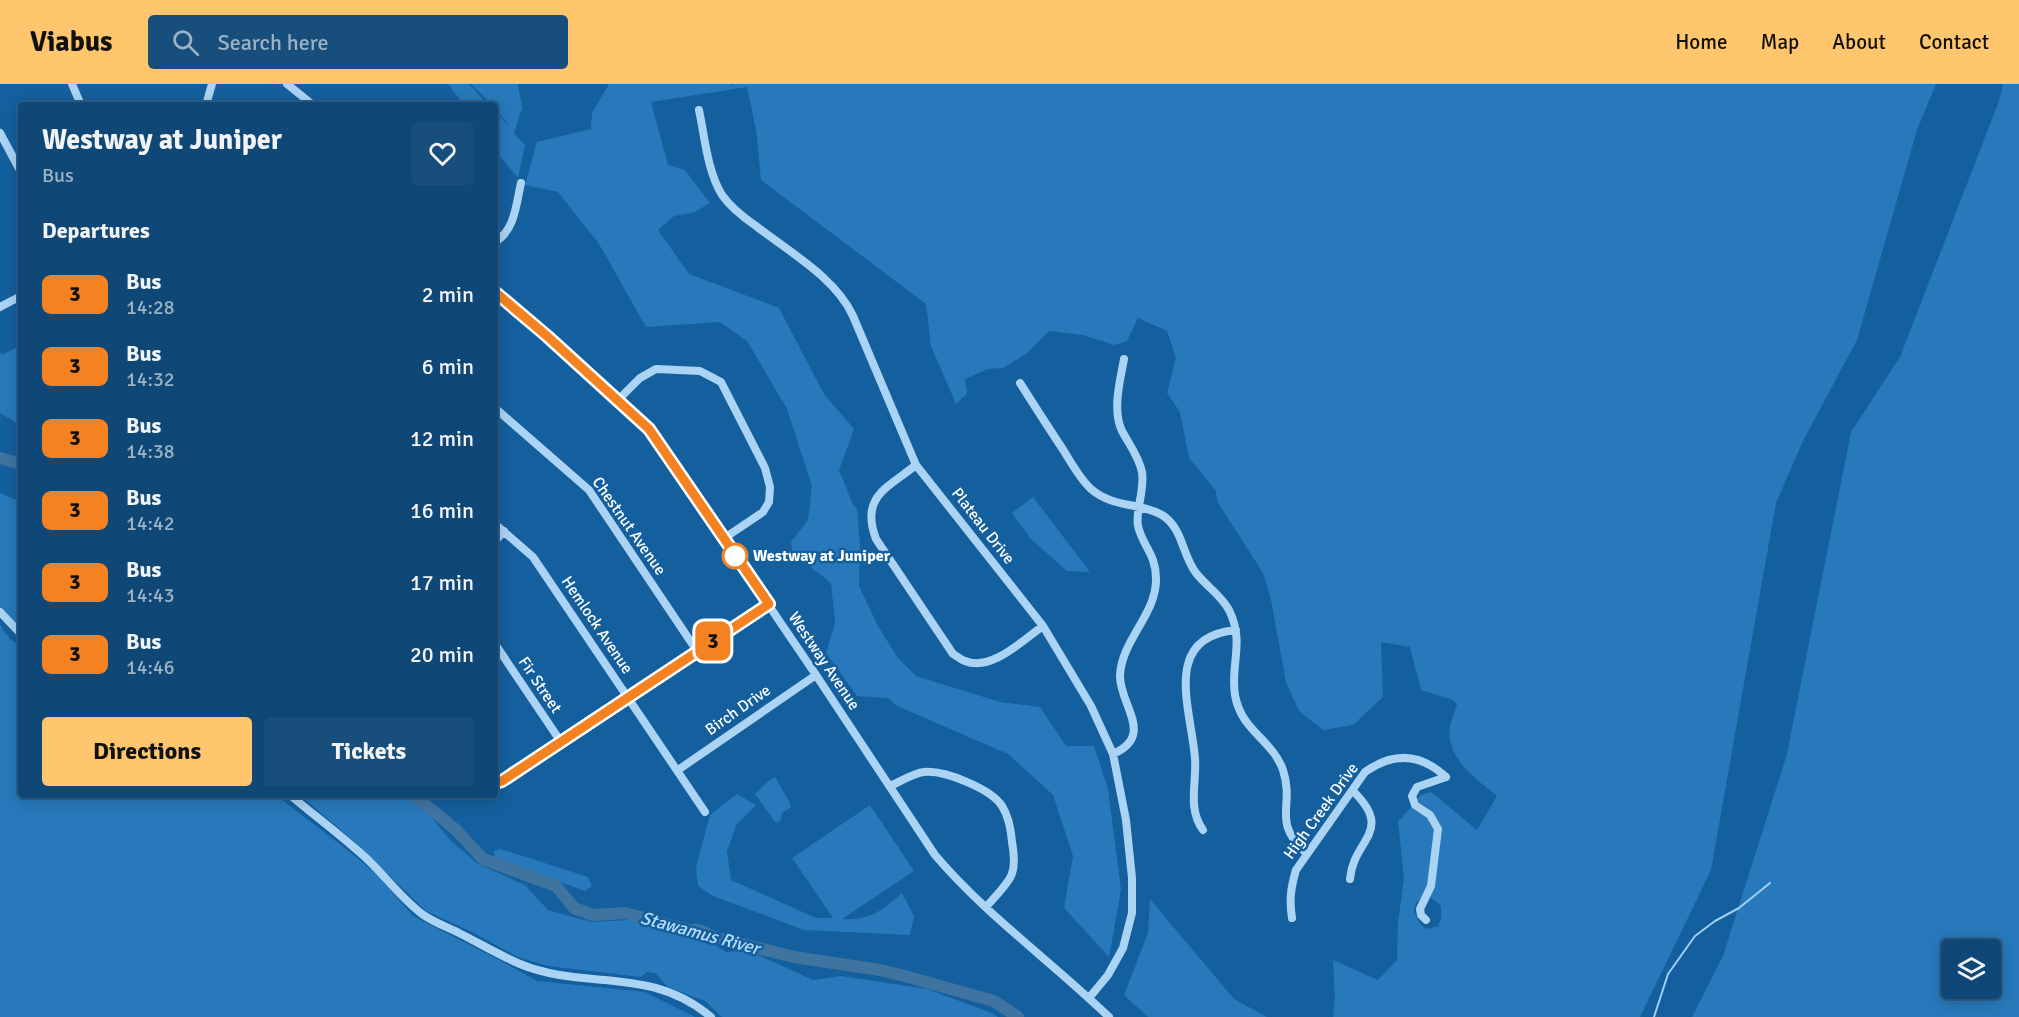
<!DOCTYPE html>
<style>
body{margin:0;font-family:Signika,sans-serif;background:#184e7b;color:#f1f3f6;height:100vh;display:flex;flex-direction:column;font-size:22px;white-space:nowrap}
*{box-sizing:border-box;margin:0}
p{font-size:20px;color:#9bb2c5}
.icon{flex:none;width:33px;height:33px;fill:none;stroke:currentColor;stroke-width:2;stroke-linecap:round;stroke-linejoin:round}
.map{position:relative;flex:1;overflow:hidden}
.drawer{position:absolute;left:18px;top:18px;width:480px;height:696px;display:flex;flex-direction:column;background:#0f4776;border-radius:6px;box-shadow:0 3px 15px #0003,0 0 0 2px #2f5f88}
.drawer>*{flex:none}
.badge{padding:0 12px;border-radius:9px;font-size:21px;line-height:39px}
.tools{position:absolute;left:1941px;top:855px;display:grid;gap:12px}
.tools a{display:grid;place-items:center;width:60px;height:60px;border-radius:6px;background:#0f4776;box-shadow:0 3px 15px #0003,0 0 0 2px #2f5f88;font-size:30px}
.map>.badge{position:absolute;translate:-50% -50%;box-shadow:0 0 0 3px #fff}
h2{padding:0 24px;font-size:22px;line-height:54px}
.round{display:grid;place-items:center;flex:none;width:63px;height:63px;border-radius:6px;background:#184e7b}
.headline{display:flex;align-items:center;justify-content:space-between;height:102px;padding:0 24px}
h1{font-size:28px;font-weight:700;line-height:45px}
.cta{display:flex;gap:12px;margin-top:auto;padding:12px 24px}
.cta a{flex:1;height:69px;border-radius:6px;background:#ffc66d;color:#111;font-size:24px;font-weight:700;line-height:69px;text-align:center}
.cta a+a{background:#184e7b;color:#f1f3f6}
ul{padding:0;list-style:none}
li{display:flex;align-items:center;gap:18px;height:72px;padding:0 24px}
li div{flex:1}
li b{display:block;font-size:22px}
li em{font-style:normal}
li .badge{min-width:66px;font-weight:700;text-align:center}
header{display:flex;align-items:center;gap:36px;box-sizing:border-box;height:84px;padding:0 30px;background:#ffc66d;color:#111}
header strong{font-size:28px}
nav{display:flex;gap:33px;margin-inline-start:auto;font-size:21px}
.search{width:420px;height:54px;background:#184e7b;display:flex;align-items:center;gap:15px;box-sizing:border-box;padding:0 21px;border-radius:6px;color:#9bb2c5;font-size:22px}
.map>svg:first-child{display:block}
.green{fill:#2779bb;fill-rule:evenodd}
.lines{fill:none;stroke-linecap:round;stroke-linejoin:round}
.stream{stroke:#9dd0f6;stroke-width:2}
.river{stroke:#4074a0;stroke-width:12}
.minor{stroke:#abd3f4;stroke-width:8}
.line-casing{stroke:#fff;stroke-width:14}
.line{stroke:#f58220;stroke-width:9}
.stop-dot{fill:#fff;stroke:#f58220;stroke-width:3}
.labels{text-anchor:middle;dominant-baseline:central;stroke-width:5;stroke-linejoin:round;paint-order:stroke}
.street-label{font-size:16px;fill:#fff;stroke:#145f9d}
.stop-label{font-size:16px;font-weight:bold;fill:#fff;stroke:#145f9d;text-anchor:start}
.water-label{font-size:18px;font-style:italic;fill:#b8ddfa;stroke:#145f9d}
</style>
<header>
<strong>Viabus</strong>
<div class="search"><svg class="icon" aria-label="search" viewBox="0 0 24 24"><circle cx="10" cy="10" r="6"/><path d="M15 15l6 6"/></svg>Search here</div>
<nav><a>Home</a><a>Map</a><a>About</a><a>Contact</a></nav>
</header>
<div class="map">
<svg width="2019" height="933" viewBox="0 0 2019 933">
<rect width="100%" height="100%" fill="#145f9d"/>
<!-- green -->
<path class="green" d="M448,0h21l19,21h-24z
M471,0h47l4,24 -8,25 11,12 -7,33 -23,-27v-39l14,14 -14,-18v-3h-3z
M609,0h122l1,3 1,-3h1203l-19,46 -60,210 -54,101 -27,62 -65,367 -71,147h-307l2,-19 -2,-38 45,20 19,-20 1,-37 6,-45 -6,-56 13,-15 15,9 10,16 -9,59 -11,12 -2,9 7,13 5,4 12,-3 3,-7v-13l-12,-10 13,-67 -9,-16 -17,-13 5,-5 10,-3 46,38 20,-34c-20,-16 -52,-38 -47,-69 1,-7 5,-15 7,-23l-4,-4 -32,-10 -11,-43 -29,-5 2,55 -30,28 -30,5 -24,-19 -13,-29 -15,-82 -8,-27 -46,-72 -1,-10 -27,-33 -9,-46 -13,-19 9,-35 -9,-27 -29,-13 -11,23 -13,4 -31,-10 -34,-4 -22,22 -24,15 -15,1 -23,10 2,15 -11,10 -25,-58 -5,-42 -165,-124 -5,-50 -9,-43 -96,15 17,63 17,5 25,33 -17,10 -19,3 -16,14 31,44 90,34 45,86 30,35 -15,41 13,32 5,8 3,33 -1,43 19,40 20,32 18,18 84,26 40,5 26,39h28l14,43 13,101 -12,67 -45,-49 9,-52 -20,-61 -45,-41 -111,-48 -9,-8 -31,-2 -31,-43 9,-30 -4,-40 -39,-31 -1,-10 17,-22 4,-34 -25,-77 -40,-68 -27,-19 -74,5 -47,-83 -41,-52 -33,-7 12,-43 54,-13 1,-16z
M2003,0h16v933h-327l31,-61 64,-202 64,-322 49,-75 99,-256zM1952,866h38v38h-38z
M21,261v81l-21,-13v-61l2,3z
M0,409l21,9v126l-21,-21z
M1033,413l57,75 -23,-1 -36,-32 -19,-26z
M0,541l10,14 11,7v149h255l79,61 24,21 34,39 90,46 34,19 108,11 50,25h-695z
M775,693l15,26v5l-8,5 -1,7 -5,3 -21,-29c7,-6 11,-12 20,-17z
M737,710l19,11 -19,19 -10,27 4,29 85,38h17l-41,-60 78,-53 44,66 -72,48c28,2 41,-9 60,-26l12,23 -4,19 -106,-5 -91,-34 -15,-10 -2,-19 14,-52z
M300,711h109l15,13 27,33 27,23 47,21 23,25 43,12 41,-2 68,15 26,17 21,-2 66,30 28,-4 86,13 65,24 6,4h-276l-17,-16 -37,-14 -13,-14 -8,-1 -6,5 -93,-11 -30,-9 -46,-25 -46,-21 -76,-73z
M501,765l87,28 4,9 -7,5 -90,-33 -1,-7z
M1150,815l84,100 33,18h-119l-24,-22 24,-62z"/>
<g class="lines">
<!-- stream -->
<path class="stream" d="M1654,933l14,-43 27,-38 20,-15 24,-13 31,-25"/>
<!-- river -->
<path class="river" d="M0,374l21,6
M414,711l42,35 27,29 73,27 18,22 19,7 32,-2 64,17h10l15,7 80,20 86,13 21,5 93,26 24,16"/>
<!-- minor -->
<path class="minor" d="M72,0l9,21
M287,0l26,21
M206,21l6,-21
M699,26c6,28 8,60 23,85 9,13 21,22 34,31 32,25 80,52 97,90l63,149 127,161 48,80 22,48 13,66 6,58v35l-9,35 -15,27 -19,23
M0,49l21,39
M495,158c20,-12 21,-37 26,-59
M495,208l52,44 102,93 167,246 119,180c51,60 117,107 174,162
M0,223l21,-11
M1020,299c14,22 28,44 42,65 9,14 17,30 29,41 22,19 48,13 71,26 21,13 20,40 34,58 10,13 25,22 33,37 16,32 1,55 6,85 6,36 37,44 48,75 12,37 -12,51 23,83
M618,316l22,-22 16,-9 44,2 21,11 44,86 5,19 -1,15 -6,10 -40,27
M495,324l94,82 108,161
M916,381c-29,23 -56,32 -40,74l77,115c4,2 8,6 12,7 26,11 58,-21 78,-35
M495,440l38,33 172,255
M495,457l9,-10
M0,528l21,22
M495,560l66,98
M1113,670c43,-19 6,-49 7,-79 2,-36 37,-61 36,-97 0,-24 -14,-33 -18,-52 -3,-15 7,-36 4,-54 -3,-15 -13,-28 -20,-41 -10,-21 -2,-50 2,-72
M678,686l138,-95
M495,699l8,-2 266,-176
M890,702c10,-4 23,-13 34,-14 21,-2 67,17 78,34 7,11 9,23 10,36 2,11 4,26 -2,36 -6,10 -16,20 -24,29
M290,711c25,21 53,42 77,64 19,18 34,39 55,55 11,8 25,13 37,19 20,10 40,22 61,31 65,27 130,1 191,53
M1203,746c-16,-22 -6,-47 -8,-72 -4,-49 -34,-121 41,-128
M1350,795c3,-40 45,-47 3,-88
M1292,834c-3,-18 -1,-31 4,-48l69,-98c28,-20 55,-19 81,5
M1426,836l-5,-5 -1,-6 11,-23 7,-57 -8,-14 -15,-10 -3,-9 5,-9 29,-10"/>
</g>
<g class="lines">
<!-- line casing -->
<g class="line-casing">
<path id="line" d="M495,208l52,44 102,93 120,175 -267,177 -7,2"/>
</g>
<!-- line -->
<use href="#line" class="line"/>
</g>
<!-- markers -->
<circle class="stop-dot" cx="735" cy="472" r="12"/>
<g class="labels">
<!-- street labels -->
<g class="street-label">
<text transform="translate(629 442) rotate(55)">Chestnut Avenue</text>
<text transform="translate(983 442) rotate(52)">Plateau Drive</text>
<text transform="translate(597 541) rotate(56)">Hemlock Avenue</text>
<text transform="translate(824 577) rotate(56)">Westway Avenue</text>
<text transform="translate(540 601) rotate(56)">Fir Street</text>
<text transform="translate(738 626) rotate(-35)">Birch Drive</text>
<text transform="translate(1321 727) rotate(-54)">High Creek Drive</text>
</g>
<!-- stop labels -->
<g class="stop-label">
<text x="753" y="472">Westway at Juniper</text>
</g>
<!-- water labels -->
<g class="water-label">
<text transform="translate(700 849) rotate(15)">Stawamus River</text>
</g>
</g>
</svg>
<div class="tools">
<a><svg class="icon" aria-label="layers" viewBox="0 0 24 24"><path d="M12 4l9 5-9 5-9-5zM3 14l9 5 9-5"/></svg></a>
</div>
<b class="badge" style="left:713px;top:557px;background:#f58220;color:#111">3</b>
<section class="drawer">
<div class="headline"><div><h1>Westway at Juniper</h1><p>Bus</p></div><a class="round"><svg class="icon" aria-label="heart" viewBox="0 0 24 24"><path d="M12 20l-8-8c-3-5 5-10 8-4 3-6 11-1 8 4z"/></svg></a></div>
<h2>Departures</h2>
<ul>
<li><span class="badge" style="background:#f58220;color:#111">3</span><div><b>Bus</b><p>14:28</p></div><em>2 min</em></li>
<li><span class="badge" style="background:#f58220;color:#111">3</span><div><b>Bus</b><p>14:32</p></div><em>6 min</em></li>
<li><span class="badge" style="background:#f58220;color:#111">3</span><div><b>Bus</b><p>14:38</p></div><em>12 min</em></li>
<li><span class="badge" style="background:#f58220;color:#111">3</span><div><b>Bus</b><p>14:42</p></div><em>16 min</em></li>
<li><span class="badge" style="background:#f58220;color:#111">3</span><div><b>Bus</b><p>14:43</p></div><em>17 min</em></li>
<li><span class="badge" style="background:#f58220;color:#111">3</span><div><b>Bus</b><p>14:46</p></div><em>20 min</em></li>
</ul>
<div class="cta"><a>Directions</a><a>Tickets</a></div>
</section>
</div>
